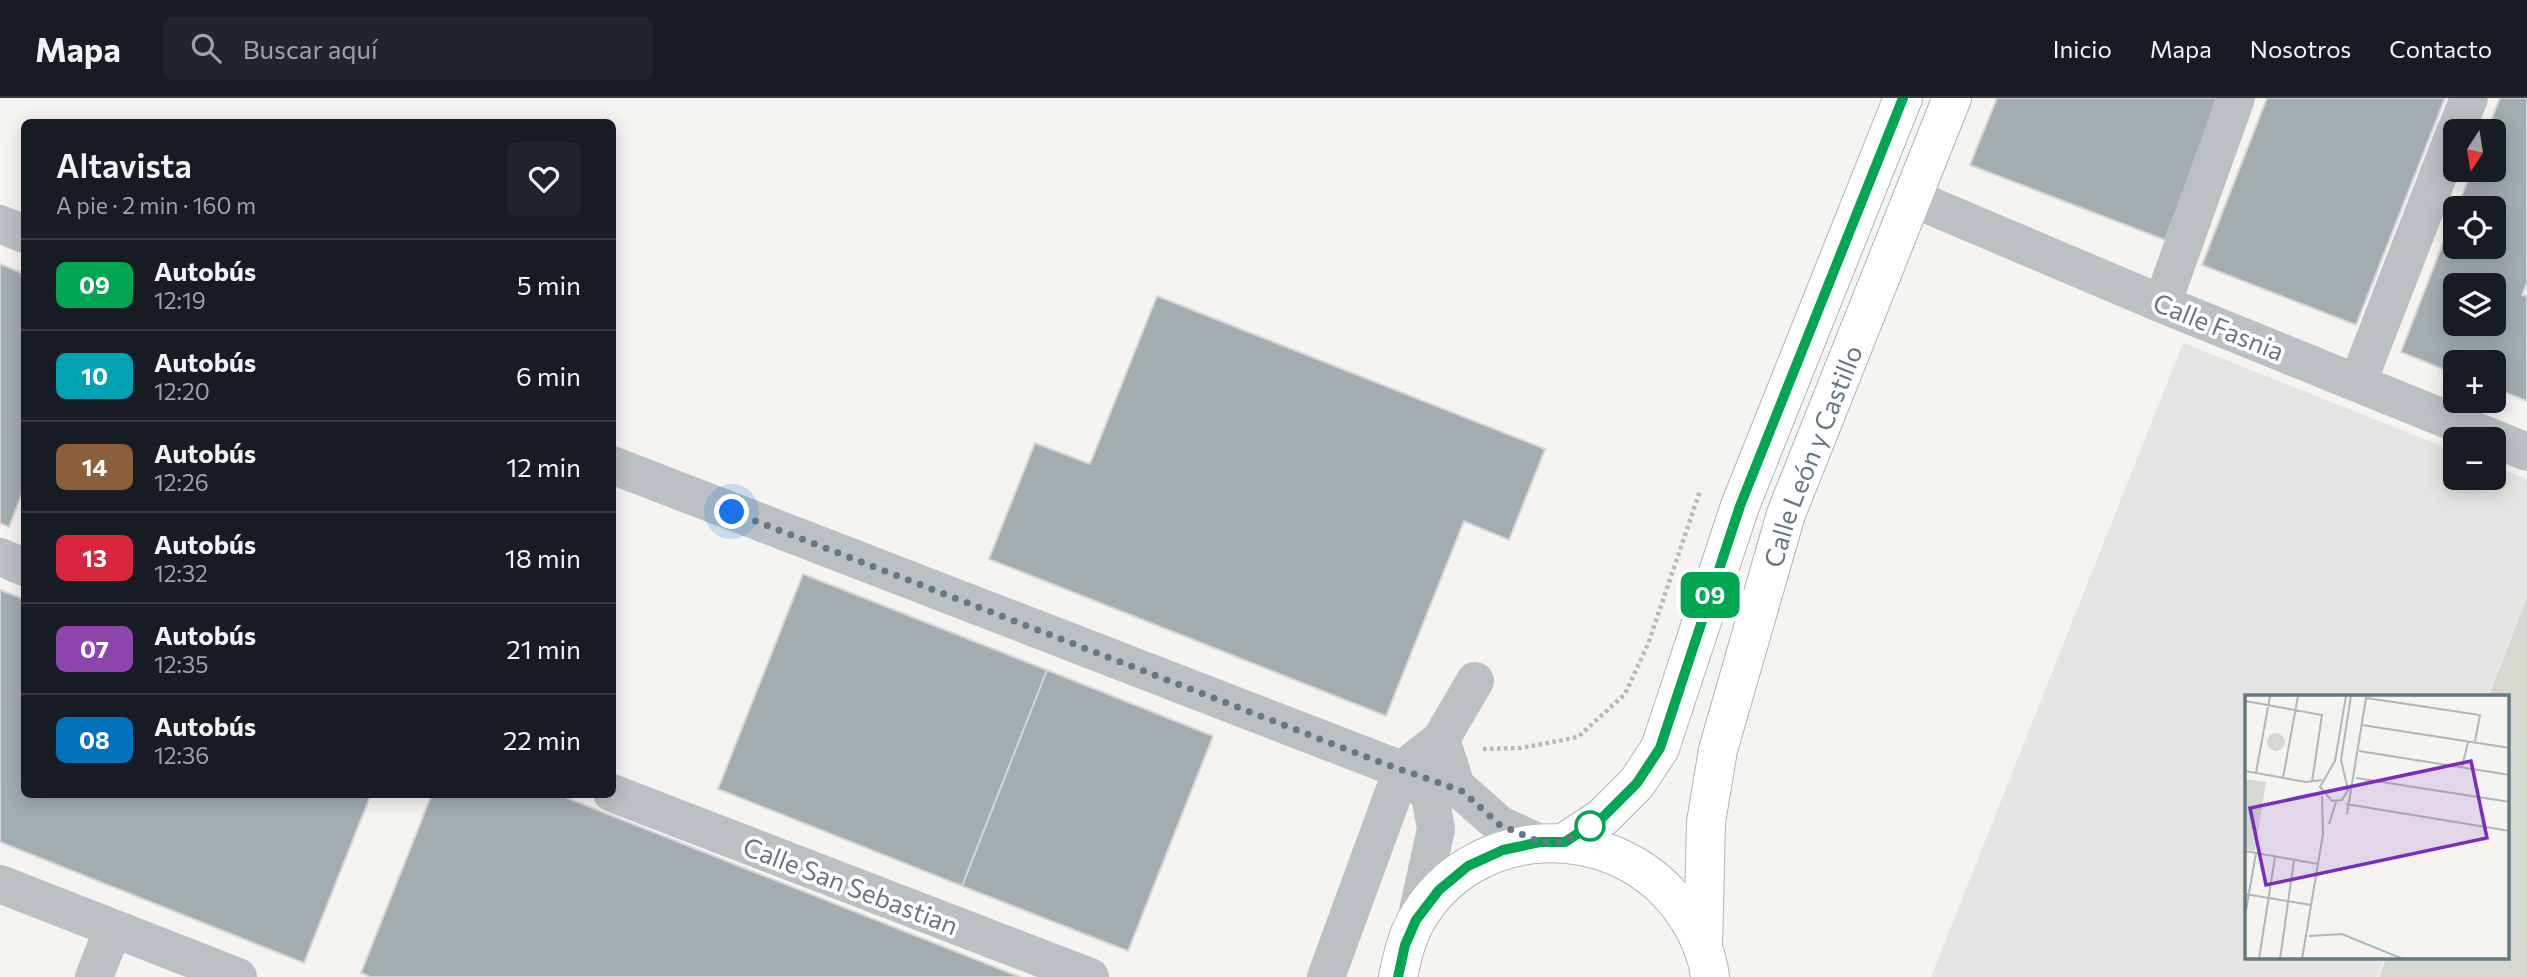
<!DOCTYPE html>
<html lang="es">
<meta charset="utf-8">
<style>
body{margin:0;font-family:Commissioner,sans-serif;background:#20242c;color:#f1f3f6;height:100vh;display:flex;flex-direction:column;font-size:26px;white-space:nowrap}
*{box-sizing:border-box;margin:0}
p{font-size:23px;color:#9ea1a6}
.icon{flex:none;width:38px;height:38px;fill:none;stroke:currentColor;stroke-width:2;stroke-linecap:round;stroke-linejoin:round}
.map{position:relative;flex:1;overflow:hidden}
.drawer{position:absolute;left:21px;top:21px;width:595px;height:679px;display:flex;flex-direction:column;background:#171b24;border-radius:10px;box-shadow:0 4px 18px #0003}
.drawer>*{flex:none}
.badge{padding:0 14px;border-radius:10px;font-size:24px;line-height:46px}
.needle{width:46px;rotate:192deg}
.buttons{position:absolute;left:2443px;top:21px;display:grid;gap:14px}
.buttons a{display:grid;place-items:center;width:63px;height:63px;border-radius:10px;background:#171b24;box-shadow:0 4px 18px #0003;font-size:35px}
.you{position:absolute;width:35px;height:35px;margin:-18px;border:5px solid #fff;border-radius:50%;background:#1a73e8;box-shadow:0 0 0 10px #1a73e833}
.map>.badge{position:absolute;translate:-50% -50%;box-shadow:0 0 0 4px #fff}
.round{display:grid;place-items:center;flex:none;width:74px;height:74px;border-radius:10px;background:#20242c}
.headline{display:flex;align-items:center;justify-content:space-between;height:119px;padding:0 35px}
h1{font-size:33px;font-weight:600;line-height:52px}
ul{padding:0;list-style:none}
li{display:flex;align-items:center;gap:21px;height:91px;padding:0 35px;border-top:2px solid #363941}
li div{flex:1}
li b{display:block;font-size:26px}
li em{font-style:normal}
li .badge{min-width:77px;font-weight:700;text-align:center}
header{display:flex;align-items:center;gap:42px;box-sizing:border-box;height:98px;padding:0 35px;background:#171b24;border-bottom:2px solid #363941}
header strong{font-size:33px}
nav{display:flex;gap:38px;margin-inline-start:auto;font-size:24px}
.search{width:490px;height:63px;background:#20242c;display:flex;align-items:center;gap:18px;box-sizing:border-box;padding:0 24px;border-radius:10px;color:#9ea1a6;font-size:26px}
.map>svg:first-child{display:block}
.built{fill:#e5e6e4}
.green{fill:#d5d9d0}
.building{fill:#a2adb0;stroke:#d6d5d3;stroke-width:2;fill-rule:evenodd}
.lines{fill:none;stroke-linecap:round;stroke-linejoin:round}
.primary-casing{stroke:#afb5b8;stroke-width:40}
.path{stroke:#b6babb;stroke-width:4.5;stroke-dasharray:3.5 3.5;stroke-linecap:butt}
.minor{stroke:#bbc1c3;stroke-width:38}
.primary{stroke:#fff;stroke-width:38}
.line-casing{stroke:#fff;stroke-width:16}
.line{stroke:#00a651;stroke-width:10}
.walk{stroke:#647981;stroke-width:7;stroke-dasharray:0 12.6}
.stop-dot{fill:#fff;stroke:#00a651;stroke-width:3.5}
.labels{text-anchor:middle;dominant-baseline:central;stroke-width:7;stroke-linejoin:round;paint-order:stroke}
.street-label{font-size:26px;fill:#647981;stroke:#fff}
.inset-road{fill:none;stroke:#aeb8ba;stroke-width:2}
.view{fill:#7b2cbf;fill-opacity:0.15;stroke:#7b2cbf;stroke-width:3.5}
.inset-edge{fill:none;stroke:#647981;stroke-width:3.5}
</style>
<header>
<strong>Mapa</strong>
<div class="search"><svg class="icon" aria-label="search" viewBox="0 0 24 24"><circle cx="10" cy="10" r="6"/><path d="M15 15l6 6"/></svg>Buscar aquí</div>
<nav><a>Inicio</a><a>Mapa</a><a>Nosotros</a><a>Contacto</a></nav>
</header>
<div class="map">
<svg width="2527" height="879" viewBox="0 0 2527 879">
<rect width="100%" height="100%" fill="#f5f4f1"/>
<!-- built -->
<path class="built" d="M2183,245l272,108v27h39v-12l33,13v117l-40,101h-240v261h138l-8,19h-446z"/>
<!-- green -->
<path class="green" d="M2527,499v380h-148l7,-19h122v-261h-20z"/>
<!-- building -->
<path class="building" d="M1997,0h223l-55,142 -195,-75z
M2267,0h178l-89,227 -154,-60z
M2500,0h27v185l-5,12 5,1v105l-33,-13v-26h-39v12l-54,-22 54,-140v35h39v-39h-37l15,-38h22v-39h-7zM2455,187h39v39h-39z
M0,166l24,10v214l-15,39 -9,-4z
M1157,198l388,153 -36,91 -45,-19 -78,195 -397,-157 46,-116 55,21z
M803,476l244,96 -85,216 -244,-97z
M0,492l24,9v195h347l-67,169 -304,-121z
M1047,572l166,66 -85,215 -166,-65z
M432,696h125l463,183h-649l-10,-4z"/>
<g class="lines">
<!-- primary casing -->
<g class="primary-casing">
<g id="primary">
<path d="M1565,744l38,-25 34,-34 23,-35 80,-242 163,-408"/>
<path id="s1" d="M1703,851l3,-127 12,-72 68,-236 166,-416"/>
<path d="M1398,879c4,-19 8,-38 18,-56 55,-98 195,-103 262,-17 16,21 29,47 32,73"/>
</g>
</g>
<!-- path -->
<path class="path" d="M1483,651l38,-1 57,-11 47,-43 23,-50 52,-153"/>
<!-- minor -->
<path class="minor" d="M2456,33l13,-33
M1912,100l250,106 365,148
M0,126l24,10
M2162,206l74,-206
M2358,284l97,-250
M612,367l790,305 28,25 6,34 -20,91
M0,459l24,10
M1441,641l15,47 44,39 40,18
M612,695l478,184
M0,786l238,93
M94,879l19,-48
M1326,879l76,-207 39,-31 34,-58"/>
<!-- primary -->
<use href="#primary" class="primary"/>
</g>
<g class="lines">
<!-- line casing -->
<g class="line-casing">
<path id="line" d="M1398,879l7,-32 11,-25 23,-30 29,-24 35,-16 37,-8h25l38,-25 34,-34 23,-35 80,-242 163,-408"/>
</g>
<!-- line -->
<use href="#line" class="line"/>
<!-- walk -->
<path class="walk" d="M732,414l645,249 85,30 38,34 40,17h25l25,-16"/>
</g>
<!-- markers -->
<circle class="stop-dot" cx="1590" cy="728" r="14"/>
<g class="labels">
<!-- street labels -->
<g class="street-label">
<text transform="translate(2219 228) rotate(22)">Calle Fasnia</text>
<text stroke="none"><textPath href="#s1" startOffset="509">Calle León y Castillo</textPath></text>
<text transform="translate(851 787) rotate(21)">Calle San Sebastian</text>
</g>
</g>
<!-- overview -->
<g transform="translate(2245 597)">
<rect width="264" height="264" fill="#f5f4f1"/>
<path d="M22 47a9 9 0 1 1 18 0a9 9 0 1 1-18 0ZM0,84l21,3 -11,69 -10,-2z" fill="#d5d9d0"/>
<path class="inset-road" d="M101,1l-11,65 -15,26 12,14 10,-1 6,-10 -7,-30 10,-64M0,6l77,14 -10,67M117,30l148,23M114,56l151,24M217,72l6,-25M0,76l61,11 16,-2M11,78l14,-77M38,83l15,-82M111,83l154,24M101,109l164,27M102,119l19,-116 114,17 -5,26M84,129l7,-22M0,156l73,13M0,199l66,11M0,221l11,-63M64,241l33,-2 61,25M14,264l16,-102M35,264l14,-99M57,264l21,-125 -1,-38"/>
<path class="view" d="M226,66l16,77 -221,47 -16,-77z"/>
<rect width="264" height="264" class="inset-edge"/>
</g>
</svg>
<div class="buttons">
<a><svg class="needle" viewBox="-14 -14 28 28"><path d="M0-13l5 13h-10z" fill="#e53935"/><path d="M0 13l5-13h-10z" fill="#9ea1a6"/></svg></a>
<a><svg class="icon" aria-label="locate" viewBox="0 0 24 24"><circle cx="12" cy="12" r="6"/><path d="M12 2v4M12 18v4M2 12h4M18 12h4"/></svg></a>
<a><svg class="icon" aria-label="layers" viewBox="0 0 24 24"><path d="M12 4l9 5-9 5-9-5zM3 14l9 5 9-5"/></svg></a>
<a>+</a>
<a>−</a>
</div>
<div class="you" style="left:732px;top:414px"></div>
<b class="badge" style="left:1710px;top:497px;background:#00a651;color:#fff">09</b>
<section class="drawer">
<div class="headline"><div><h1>Altavista</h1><p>A pie · 2 min · 160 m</p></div><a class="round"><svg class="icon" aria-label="heart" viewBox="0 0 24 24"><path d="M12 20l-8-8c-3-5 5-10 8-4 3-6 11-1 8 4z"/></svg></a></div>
<ul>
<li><span class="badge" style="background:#00a651;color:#fff">09</span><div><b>Autobús</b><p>12:19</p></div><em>5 min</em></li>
<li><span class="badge" style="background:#00a3b4;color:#fff">10</span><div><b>Autobús</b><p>12:20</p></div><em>6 min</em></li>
<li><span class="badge" style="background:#8b5e3c;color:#fff">14</span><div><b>Autobús</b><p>12:26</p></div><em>12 min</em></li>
<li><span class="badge" style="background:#d7263d;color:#fff">13</span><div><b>Autobús</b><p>12:32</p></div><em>18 min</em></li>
<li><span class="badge" style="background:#8e44ad;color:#fff">07</span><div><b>Autobús</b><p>12:35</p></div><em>21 min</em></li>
<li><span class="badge" style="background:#0072bc;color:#fff">08</span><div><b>Autobús</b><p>12:36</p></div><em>22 min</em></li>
</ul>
</section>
</div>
